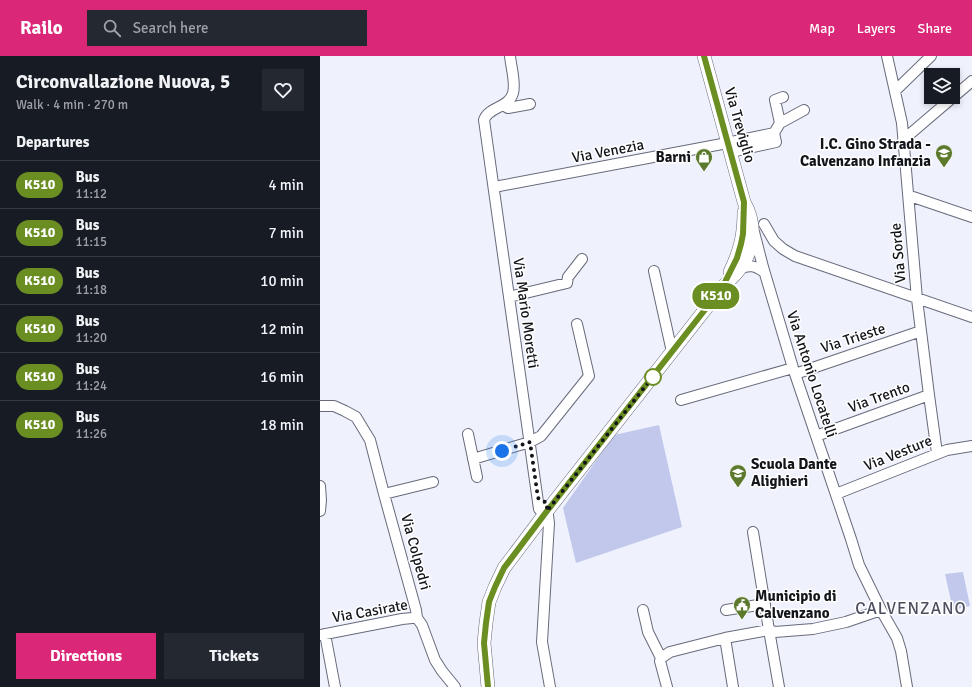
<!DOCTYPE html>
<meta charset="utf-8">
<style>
body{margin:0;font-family:Signika,sans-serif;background:#242831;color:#f1f3f6;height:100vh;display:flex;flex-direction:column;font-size:15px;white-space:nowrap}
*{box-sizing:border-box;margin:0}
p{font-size:13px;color:#9ea1a6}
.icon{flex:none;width:22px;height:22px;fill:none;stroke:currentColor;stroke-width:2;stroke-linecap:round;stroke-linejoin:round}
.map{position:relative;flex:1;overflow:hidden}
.sheet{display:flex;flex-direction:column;background:#171b24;width:320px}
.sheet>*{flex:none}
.badge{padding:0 8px;border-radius:13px;font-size:14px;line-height:26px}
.tools{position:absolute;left:604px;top:12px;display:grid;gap:8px}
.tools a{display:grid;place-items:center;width:36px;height:36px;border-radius:0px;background:#171b24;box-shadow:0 2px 6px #0003;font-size:20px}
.you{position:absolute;width:20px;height:20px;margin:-10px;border:3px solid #fff;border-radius:50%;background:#1a73e8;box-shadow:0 0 0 6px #1a73e833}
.map>.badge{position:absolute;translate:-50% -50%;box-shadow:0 0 0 2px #fff}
h2{padding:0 16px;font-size:15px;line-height:36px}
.round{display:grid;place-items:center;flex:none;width:42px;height:42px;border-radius:0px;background:#242831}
.headline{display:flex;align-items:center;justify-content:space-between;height:68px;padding:0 16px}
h1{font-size:19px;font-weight:800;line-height:30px}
.action{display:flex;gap:8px;margin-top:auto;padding:8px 16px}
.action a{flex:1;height:46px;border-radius:0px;background:#db2777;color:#fff;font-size:16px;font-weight:800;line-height:46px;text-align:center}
.action a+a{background:#242831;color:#f1f3f6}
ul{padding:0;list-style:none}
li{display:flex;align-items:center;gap:12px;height:48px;padding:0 16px;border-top:1px solid #363941}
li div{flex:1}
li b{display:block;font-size:15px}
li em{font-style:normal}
li .badge{min-width:44px;font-weight:700;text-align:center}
header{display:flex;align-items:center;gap:24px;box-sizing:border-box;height:56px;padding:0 20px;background:#db2777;color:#fff}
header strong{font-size:19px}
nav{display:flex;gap:22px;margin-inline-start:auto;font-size:14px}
.search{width:280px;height:36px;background:#242831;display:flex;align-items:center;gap:10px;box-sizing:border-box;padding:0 14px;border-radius:0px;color:#9ea1a6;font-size:15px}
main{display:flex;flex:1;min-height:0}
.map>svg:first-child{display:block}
.green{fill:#c1c8eb}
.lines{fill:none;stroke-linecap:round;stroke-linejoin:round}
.minor-casing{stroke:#676a7a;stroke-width:12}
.major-casing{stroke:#676a7a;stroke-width:14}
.minor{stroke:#fff;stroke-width:10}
.major{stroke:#fff;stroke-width:13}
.line-casing{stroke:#fff;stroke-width:9}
.line{stroke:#6b8e23;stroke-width:6}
.walk{stroke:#13151b;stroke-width:4;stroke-dasharray:0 7.2}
.stop-dot{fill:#fff;stroke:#6b8e23;stroke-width:2}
.labels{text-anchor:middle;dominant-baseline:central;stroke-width:3;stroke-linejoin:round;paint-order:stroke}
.street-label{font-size:15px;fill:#13151b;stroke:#fff}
.poi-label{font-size:15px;font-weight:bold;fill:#13151b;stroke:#fff;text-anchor:end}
.quarter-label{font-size:17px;letter-spacing:1px;fill:#4c4f5f;stroke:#fff}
</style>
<header>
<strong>Railo</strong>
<div class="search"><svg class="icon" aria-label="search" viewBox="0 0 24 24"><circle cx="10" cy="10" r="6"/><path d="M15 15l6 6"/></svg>Search here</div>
<nav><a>Map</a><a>Layers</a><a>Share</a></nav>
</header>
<main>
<section class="sheet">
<div class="headline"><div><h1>Circonvallazione Nuova, 5</h1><p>Walk · 4 min · 270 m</p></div><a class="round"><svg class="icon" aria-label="heart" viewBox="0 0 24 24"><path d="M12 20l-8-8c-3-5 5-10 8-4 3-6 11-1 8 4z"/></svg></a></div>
<h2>Departures</h2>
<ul>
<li><span class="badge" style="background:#6b8e23;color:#fff">K510</span><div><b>Bus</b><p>11:12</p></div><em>4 min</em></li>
<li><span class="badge" style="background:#6b8e23;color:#fff">K510</span><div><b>Bus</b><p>11:15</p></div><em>7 min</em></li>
<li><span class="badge" style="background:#6b8e23;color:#fff">K510</span><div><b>Bus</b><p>11:18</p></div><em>10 min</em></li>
<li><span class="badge" style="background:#6b8e23;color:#fff">K510</span><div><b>Bus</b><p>11:20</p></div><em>12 min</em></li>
<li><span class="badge" style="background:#6b8e23;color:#fff">K510</span><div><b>Bus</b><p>11:24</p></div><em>16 min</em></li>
<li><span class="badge" style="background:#6b8e23;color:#fff">K510</span><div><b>Bus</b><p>11:26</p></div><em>18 min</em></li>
</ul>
<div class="action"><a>Directions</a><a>Tickets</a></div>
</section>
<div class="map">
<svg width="652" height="631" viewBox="0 0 652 631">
<rect width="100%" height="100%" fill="#eff2fd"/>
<!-- green -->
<path class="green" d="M339,369l23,102 -106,36 -13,-55 51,-73z
M643,516l7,34 -17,4 -8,-36z"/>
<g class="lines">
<!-- minor casing -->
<g class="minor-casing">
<path id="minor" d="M190,0c1,11 6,27 3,37 -4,15 -25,14 -29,27l55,389 2,2h6
M567,0l15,67 15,176 12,96 8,58
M575,35l36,-35
M183,49l5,3 22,-4
M460,67l24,-13
M454,77l6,-10 -5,-23 8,-3
M583,84l69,-59
M174,131l228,-43 52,-11 2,9 -45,10
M589,141h4l59,20
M444,168l10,17 9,8 12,7 177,61
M434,176l9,35 30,101 58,171 8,26 22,45 16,28 4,13 6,36
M420,213c9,-5 16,-3 24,3
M334,215l18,81
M189,241l58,-14 1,-6 14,-18
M475,318l126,-43
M361,344l112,-32
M0,350h14l11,5 11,6 14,23 14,54
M148,378l9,43
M496,380l113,-41
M153,403l57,-17 11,-6 48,-60 -12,-52
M113,426l-49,12 32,116 1,8 5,7 13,35 7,11 13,16
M0,430l1,14 -1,11
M516,438l111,-44 25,-4
M227,452l2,15 -7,119 8,45
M433,476l16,98 10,57
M323,554l5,22 13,26 -1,3 7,26
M406,554l39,-6
M5,578l10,53
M0,579l82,-16 10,-1h5
M405,582l8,49
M341,602l9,-6 55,-14 44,-8 6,2 38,-3 33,-7 35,-12"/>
</g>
<!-- major casing -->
<g class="major-casing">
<path id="major" d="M410,216c10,-21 14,-36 14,-60
M168,631l-4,-44 2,-20 3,-21 6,-15 9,-19 43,-57 175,-223c6,-7 14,-13 19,-21 14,-19 15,-44 3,-65l-40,-146"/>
</g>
<!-- minor -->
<use href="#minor" class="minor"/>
<!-- major -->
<use href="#major" class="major"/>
</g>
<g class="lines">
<!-- line casing -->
<g class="line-casing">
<path id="line" d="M168,631l-4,-44 2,-20 3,-21 6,-15 9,-19 43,-57 175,-223 15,-30 4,-14 2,-10 1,-32 -40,-146"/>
</g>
<!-- line -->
<use href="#line" class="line"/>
<!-- walk -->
<path class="walk" d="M182,395l28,-9 8,56 9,5v8l108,-137 -2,3"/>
</g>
<!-- icons -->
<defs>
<g id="school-pin" transform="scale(0.9)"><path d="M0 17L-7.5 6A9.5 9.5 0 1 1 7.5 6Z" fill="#5d792d" stroke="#fff"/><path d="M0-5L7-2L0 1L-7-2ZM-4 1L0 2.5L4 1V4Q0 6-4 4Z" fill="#fff"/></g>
<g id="shop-pin" transform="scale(0.9)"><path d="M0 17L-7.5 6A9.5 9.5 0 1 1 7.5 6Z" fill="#5d792d" stroke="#fff"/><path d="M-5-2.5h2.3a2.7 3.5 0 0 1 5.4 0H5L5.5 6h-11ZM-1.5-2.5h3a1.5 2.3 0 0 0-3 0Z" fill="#fff"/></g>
<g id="civic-pin" transform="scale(0.9)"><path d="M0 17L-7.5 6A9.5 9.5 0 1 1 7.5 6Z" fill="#5d792d" stroke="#fff"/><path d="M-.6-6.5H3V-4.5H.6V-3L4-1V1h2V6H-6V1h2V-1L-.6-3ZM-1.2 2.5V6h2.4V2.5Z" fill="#fff"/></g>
</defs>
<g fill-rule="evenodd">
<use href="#school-pin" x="624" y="97"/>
<use href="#shop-pin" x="384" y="101"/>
<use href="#school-pin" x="418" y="417"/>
<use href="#civic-pin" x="422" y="549"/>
</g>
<!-- markers -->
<circle class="stop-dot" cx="333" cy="321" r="8"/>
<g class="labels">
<!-- street labels -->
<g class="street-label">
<text transform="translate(420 69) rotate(74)">Via Treviglio</text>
<text transform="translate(288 95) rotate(-11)">Via Venezia</text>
<text transform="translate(578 197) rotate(-95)">Via Sorde</text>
<text transform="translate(206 257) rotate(82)">Via Mario Moretti</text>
<text transform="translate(533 282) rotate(-18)">Via Trieste</text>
<text transform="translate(492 318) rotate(72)">Via Antonio Locatelli</text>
<text transform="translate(559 341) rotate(-20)">Via Trento</text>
<text transform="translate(578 397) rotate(-22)">Via Vesture</text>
<text transform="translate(96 496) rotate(75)">Via Colpedri</text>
<text transform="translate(50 555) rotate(-10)">Via Casirate</text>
</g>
<!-- poi labels -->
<g class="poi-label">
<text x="611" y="88">I.C. Gino Strada -<tspan x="611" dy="17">Calvenzano Infanzia</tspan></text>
<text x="371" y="101">Barni</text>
<text x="431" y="408" text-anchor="start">Scuola Dante<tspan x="431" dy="17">Alighieri</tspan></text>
<text x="435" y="540" text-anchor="start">Municipio di<tspan x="435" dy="17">Calvenzano</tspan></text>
</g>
<!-- quarter labels -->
<g class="quarter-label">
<text x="591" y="552">CALVENZANO</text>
</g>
</g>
</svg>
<div class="tools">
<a><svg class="icon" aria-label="layers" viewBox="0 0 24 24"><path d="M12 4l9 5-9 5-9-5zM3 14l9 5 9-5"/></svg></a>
</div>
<div class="you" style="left:182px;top:395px"></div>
<b class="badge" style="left:396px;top:240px;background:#6b8e23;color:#fff">K510</b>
</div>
</main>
